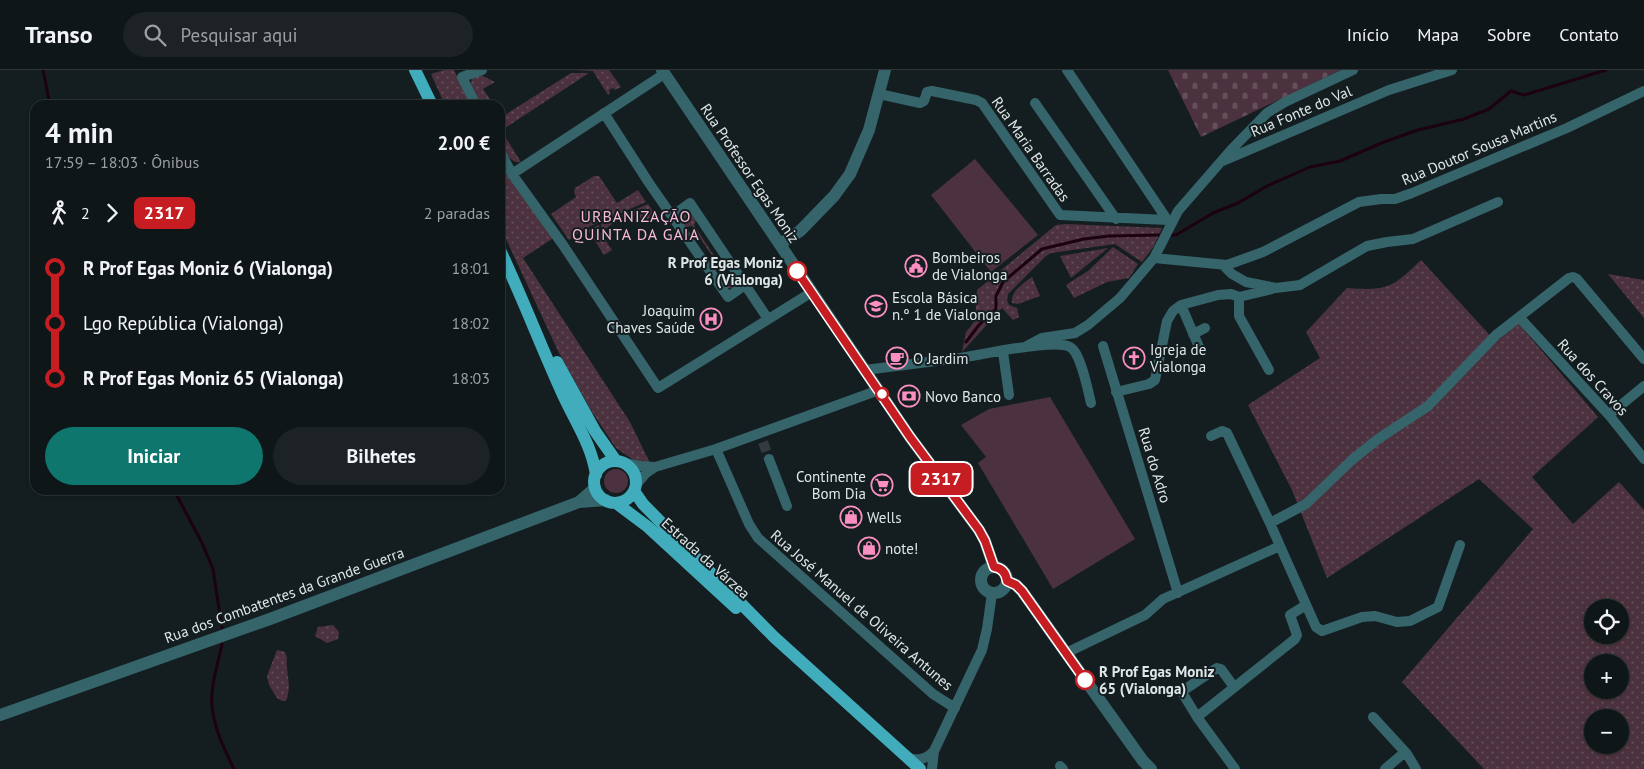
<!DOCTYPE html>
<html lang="pt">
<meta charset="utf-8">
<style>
body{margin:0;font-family:"PT Sans",sans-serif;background:#1d2325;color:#f1f3f6;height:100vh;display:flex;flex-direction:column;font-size:19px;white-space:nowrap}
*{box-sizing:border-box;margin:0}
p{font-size:16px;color:#9b9fa2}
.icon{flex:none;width:28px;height:28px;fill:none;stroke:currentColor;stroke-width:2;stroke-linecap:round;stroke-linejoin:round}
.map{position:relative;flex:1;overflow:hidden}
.side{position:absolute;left:30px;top:30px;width:475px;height:395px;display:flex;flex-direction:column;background:#0f1618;border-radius:15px;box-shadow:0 1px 4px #0004,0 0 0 1px #2f3537}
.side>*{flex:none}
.badge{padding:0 10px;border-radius:8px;font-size:18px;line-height:32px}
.controls{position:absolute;left:1584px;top:529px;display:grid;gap:10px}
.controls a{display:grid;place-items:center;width:45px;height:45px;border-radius:50%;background:#0f1618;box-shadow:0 1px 4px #0004,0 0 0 1px #2f3537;font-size:25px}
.map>.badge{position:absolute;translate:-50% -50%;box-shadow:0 0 0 2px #fff}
.legs{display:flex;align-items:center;gap:8px;height:55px;padding:0 15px;font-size:16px}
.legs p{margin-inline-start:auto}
.headline{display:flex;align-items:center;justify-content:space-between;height:85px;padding:0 15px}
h1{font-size:28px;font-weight:700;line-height:38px}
.cta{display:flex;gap:10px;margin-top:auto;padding:10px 15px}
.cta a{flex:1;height:58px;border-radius:30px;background:#0f766e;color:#fff;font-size:20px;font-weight:700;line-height:58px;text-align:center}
.cta a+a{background:#1d2325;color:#f1f3f6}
ul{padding:0 15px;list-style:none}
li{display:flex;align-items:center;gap:18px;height:55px;font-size:19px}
li i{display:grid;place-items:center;width:8px;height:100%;margin:0 6px;background:currentColor}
li i::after{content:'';width:12px;height:12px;margin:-6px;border:4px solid;border-radius:50%;background:#0f1618}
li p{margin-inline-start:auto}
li:first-child i{background:linear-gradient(#0000 50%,currentColor 0)}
li:last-child i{background:linear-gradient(currentColor 50%,#0000 0)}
header{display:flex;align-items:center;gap:30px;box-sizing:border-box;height:70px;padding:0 25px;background:#0f1618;border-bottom:1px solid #2f3537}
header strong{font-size:24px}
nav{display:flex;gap:28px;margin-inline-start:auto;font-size:18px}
.search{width:350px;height:45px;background:#1d2325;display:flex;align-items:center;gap:12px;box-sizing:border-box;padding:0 18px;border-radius:28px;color:#9b9fa2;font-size:19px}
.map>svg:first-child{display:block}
.grass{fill:url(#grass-dots);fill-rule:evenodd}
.cemetery{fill:url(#cemetery-stones)}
.garden{fill:#4c323e}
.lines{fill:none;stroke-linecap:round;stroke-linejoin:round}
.stream{stroke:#1c020f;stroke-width:3}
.minor-tunnel{stroke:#323c3e;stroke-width:10;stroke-dasharray:10 5;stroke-linecap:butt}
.minor{stroke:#35646b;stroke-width:10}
.tertiary{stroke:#35646b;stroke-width:12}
.primary{stroke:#40acbc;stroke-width:12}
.line-1-casing{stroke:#fff;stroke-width:11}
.line-1{stroke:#c61d23;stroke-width:8}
.stop-1-dot{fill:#fff;stroke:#c61d23;stroke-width:2.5}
.labels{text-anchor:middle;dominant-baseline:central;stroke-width:4;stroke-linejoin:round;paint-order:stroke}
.street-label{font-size:15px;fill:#dfe6e7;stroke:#141e20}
.poi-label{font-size:15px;fill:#dfe6e7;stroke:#141e20;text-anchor:start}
.stop-label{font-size:15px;font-weight:bold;fill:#dfe6e7;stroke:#141e20;text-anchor:end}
.neighbourhood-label{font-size:16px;letter-spacing:1px;fill:#fabbd6;stroke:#141e20}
</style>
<header>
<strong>Transo</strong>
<div class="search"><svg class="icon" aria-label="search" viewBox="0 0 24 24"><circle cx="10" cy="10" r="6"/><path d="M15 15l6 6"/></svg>Pesquisar aqui</div>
<nav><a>Início</a><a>Mapa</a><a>Sobre</a><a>Contato</a></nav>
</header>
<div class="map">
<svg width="1644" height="699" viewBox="0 0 1644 699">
<defs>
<pattern id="grass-dots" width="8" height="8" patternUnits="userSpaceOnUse" patternTransform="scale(1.25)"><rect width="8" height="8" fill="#4c323e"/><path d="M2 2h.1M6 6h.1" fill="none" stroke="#65505a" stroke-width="1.8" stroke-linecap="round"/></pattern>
<pattern id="cemetery-stones" width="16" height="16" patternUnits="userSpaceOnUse" patternTransform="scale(1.25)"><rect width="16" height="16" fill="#4c323e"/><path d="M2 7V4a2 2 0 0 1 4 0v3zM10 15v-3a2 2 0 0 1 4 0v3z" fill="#65505a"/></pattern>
</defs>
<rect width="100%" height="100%" fill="#141e20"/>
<!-- grass -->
<path class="grass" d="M444,0h10l17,35h-26l-14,-31z
M571,0h38l12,17 -6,3 -2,-2 -4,2 1,3 -2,2 -15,-24z
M571,3h18l-84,55 -5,-10z
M479,4l16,8 -12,7 11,16h-12l-11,-21 1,-7z
M500,60h1l20,32c-14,3 -21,-20 -21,-32z
M500,92l10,18 45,57 -32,21 107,164 20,41 -18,-4 -16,-11 -24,-36 -33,-59 -59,-127z
M594,106h5l18,27 21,-13 8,12 -62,27 -15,11 -18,-26 25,-17 -2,-5 1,-4z
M648,134l7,10 -14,10 -10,-13 -29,20 -1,-7z
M690,141l7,7 -3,7 32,49 9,-2 4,11c-4,5 -7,6 -13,5l-4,-6 3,-7 -33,-49 -8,1c-5,-8 -4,-14 6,-16z
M1065,154l97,4 -8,18 -12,16 -27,-18 -64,9 -5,3 -38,38 -1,6 2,5 8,3 2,9 -6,3 -11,-12 -40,44 4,-20 9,-11 2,-31 79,-65z
M599,155l1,7 12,18 -8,5 -16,-25z
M1113,177l25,17 -9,14 -22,4 -33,16 -8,-13 22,-14z
M1108,178l-37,30 -11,-22z
M1421,190l75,82 22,-19 80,94 -66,60 41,47 46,-42 25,28v259h-160l-82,-87 131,-153 -54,-50 -152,99 -35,-88 -44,-85 72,-47 -14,-26 41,-44c41,3 45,0 74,-28zM1592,538h28v27h-28zM1592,592h28v28h-28zM1592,648h28v27h-28z
M1608,204l36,6v38z
M1032,207l8,19 -22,8 -6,-1c-2,-12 12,-20 20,-26z
M333,555l6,7 -1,7 -11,4 -12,-7 3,-9z
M277,580l8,2c3,6 1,10 2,16 1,13 4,19 -1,33h-4l-5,-3 -8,-13 -2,-9z"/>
<!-- cemetery -->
<path class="cemetery" d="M1168,0h173l-140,67z"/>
<!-- garden -->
<path class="garden" d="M975,89l63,76 -47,37 -60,-77z
M1050,327l85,142 -82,50 -75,-126 8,-6 -25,-32 28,-16z
M604 411a12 12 0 1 1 24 0a12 12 0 1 1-24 0Z"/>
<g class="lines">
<!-- stream -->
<path class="stream" d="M43,0l7,35
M1171,165h5l37,-22 25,-10 29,-17 43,-19 30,-6 44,-19 34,-12 46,-11 25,-10 22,-18 13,4 82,-25
M966,272l13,-17 17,-16v-13l7,-14 39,-33 42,-10 25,-3 51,-1
M174,420l28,53 11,26 9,59
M222,574c-4,20 -12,42 -10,62 2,22 12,43 22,63"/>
<!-- minor-tunnel -->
<path class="minor-tunnel" d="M763,372l6,17"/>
<!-- minor -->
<path class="minor" d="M1067,0l103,154
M879,24l41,9 4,-2 3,-9 5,-1 44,9 6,3 78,112 107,5
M1035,33l81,116
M476,35l-14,-28 20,-7
M604,43l45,70 79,114 17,-12
M500,81l12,23 51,71 95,143 154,-96
M1223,91l166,-71 63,-20
M512,104l152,-100
M672,146l18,-13 78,116
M1154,188l73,7 36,-13 96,-50 22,-3h14l17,-6 155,-65 77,-37
M1223,195l9,9 14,8 30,6 24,-3 67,-39 20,-4 26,-3 85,-37
M1239,227v19l30,54
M1181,235l18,42
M1519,247l90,98 35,44
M1193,264l12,-6
M1027,276l15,-8 33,-5 13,-8 32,-27 34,-40 24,-47 53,-61 36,-37 18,-11 68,-32
M1103,276l75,247
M1003,282l6,43
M865,300c32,-4 64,-8 95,-12 21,-3 95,-20 110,-11 11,6 18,44 21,56
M1116,322l33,-8 6,-4 12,-59 6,-10 8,-6 37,-10 13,-1 8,3 33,-8
M1609,345l35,-29
M1211,366l11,-5 5,2 43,90
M716,379l33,75 9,14 175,156 22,14
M769,389l18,47
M624,393l17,3 14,1 61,-18 163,-59
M636,415l10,-12 9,-6
M1280,476l36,81 6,4 40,-14 13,-1 22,6 13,-1 28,-14 22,-62
M1066,583l79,-38 18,-16 117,-53 -10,-23 36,-19 47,-45 25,-20 50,-33 68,-71 73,-57 4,-1 4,2 67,80
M1234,617l-13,-18 -4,-1 -33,22 -1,4 14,23 38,52
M1197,647l98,-78 2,-4 -7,-20 16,-10
M1373,647l34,37 9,15
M908,688c11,3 18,1 26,-7
M1060,696l3,3
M932,699l2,-18 48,-101 5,-21 5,-36
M1385,699l20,-17"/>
<!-- tertiary -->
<path class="tertiary" d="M662,0l248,367 69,93 6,11 9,26
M780,174l20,-13 34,-35 16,-22 19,-44 16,-60
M579,432l16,-14
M981 510a13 13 0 1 1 26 0a13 13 0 1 1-26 0Z
M1007,511l9,4 6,6 121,170 8,8
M0,645l270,-96 309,-117 27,-2"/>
<!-- primary -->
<path class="primary" d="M415,0l17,35
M500,180c23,49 42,99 64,147 12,26 28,49 32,78
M557,292l38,69 21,30
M594 412a21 21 0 1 1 42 0a21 21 0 1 1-42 0Z
M634,421l9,13 131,133 146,132
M616,433l32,24 88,81"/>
</g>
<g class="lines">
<!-- line-1 casing -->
<g class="line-1-casing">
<path id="line-1" d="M797,201l113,166 69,93 6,11 9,26c8,1 12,6 13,14l9,4 6,6 63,89"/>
</g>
<!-- line-1 -->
<use href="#line-1" class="line-1"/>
</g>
<!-- icons -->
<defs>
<g id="civic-ring" transform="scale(1.125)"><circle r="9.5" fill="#141e20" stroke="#fc8fc2" stroke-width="1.5"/><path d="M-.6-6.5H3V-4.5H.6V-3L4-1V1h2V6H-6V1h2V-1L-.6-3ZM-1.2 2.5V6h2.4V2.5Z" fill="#fc8fc2"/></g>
<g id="school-ring" transform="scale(1.125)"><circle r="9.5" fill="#141e20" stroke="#fc8fc2" stroke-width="1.5"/><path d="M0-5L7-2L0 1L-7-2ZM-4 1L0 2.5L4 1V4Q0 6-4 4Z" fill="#fc8fc2"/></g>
<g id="hospital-ring" transform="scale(1.125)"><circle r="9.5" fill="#141e20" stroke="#fc8fc2" stroke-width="1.5"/><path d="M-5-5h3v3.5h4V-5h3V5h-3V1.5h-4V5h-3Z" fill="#fc8fc2"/></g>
<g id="cafe-ring" transform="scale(1.125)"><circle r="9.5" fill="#141e20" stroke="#fc8fc2" stroke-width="1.5"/><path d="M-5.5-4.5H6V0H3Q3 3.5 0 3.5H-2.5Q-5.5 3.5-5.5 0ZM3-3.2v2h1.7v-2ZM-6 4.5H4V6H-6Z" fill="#fc8fc2"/></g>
<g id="church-ring" transform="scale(1.125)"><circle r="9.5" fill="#141e20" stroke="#fc8fc2" stroke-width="1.5"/><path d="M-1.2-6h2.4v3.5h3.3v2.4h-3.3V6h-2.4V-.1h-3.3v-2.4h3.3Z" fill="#fc8fc2"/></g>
<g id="bank-ring" transform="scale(1.125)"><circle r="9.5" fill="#141e20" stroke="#fc8fc2" stroke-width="1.5"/><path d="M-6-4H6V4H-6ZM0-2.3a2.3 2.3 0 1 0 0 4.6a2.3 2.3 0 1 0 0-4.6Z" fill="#fc8fc2"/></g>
<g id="supermarket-ring" transform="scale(1.125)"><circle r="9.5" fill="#141e20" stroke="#fc8fc2" stroke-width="1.5"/><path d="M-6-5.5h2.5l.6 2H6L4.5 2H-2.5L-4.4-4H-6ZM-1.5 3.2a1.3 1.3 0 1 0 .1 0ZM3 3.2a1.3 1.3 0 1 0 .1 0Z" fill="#fc8fc2"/></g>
<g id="shop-ring" transform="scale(1.125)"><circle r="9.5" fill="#141e20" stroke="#fc8fc2" stroke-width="1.5"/><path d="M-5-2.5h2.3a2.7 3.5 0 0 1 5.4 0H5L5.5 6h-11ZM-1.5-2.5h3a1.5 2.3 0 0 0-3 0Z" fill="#fc8fc2"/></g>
</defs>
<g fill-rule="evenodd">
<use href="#civic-ring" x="916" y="196"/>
<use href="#school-ring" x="876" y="236"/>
<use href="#hospital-ring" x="711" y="249"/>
<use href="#cafe-ring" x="897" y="288"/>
<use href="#church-ring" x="1134" y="288"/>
<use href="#bank-ring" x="909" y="326"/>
<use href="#supermarket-ring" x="882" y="415"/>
<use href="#shop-ring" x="851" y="447"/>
<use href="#shop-ring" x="869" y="478"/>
</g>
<!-- markers -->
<g class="stop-1-dot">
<circle cx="797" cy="201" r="9"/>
<circle cx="882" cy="324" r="6"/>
<circle cx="1085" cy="610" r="9"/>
</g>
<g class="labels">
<!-- street labels -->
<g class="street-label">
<text transform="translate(1301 41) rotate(-23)">Rua Fonte do Val</text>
<text transform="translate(1479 78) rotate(-23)">Rua Doutor Sousa Martins</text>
<text transform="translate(1031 79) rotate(55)">Rua Maria Barradas</text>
<text transform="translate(750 103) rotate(56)">Rua Professor Egas Moniz</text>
<text transform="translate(1593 307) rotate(48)">Rua dos Cravos</text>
<text transform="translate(1155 395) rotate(73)">Rua do Adro</text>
<text transform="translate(706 488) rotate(42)">Estrada da Várzea</text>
<text transform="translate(284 525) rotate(-20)">Rua dos Combatentes da Grande Guerra</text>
<text transform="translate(862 540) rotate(41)">Rua José Manuel de Oliveira Antunes</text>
</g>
<!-- poi labels -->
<g class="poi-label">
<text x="932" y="187">Bombeiros<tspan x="932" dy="17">de Vialonga</tspan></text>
<text x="892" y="227">Escola Básica<tspan x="892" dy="17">n.º 1 de Vialonga</tspan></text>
<text x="695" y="240" text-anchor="end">Joaquim<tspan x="695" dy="17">Chaves Saúde</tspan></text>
<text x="1150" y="279">Igreja de<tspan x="1150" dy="17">Vialonga</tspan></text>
<text x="913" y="288">O Jardim</text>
<text x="925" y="326">Novo Banco</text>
<text x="866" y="406" text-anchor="end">Continente<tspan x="866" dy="17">Bom Dia</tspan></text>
<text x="867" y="447">Wells</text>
<text x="885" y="478">note!</text>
</g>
<!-- stop labels -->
<g class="stop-label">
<text x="783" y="192">R Prof Egas Moniz<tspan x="783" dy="17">6 (Vialonga)</tspan></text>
<text x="1099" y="601" text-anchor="start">R Prof Egas Moniz<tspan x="1099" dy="17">65 (Vialonga)</tspan></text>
</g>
<!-- neighbourhood labels -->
<g class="neighbourhood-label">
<text x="636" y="146">URBANIZAÇÃO<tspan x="636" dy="18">QUINTA DA GAIA</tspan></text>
</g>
</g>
</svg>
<div class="controls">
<a><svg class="icon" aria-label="locate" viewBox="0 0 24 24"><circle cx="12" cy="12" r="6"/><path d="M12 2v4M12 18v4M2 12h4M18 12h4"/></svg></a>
<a>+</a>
<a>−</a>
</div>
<b class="badge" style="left:941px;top:409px;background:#c61d23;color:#fff">2317</b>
<section class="side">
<div class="headline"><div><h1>4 min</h1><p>17:59 – 18:03 · Ônibus</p></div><b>2.00 €</b></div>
<div class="legs"><svg class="icon" aria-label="walk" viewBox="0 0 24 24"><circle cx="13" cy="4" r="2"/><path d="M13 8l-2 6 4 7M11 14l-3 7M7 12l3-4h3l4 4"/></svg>2<svg class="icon" aria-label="forward" viewBox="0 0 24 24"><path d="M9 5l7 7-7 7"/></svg><b class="badge" style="background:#c61d23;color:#fff">2317</b><p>2 paradas</p></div>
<ul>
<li><i style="color:#c61d23"></i><b>R Prof Egas Moniz 6 (Vialonga)</b><p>18:01</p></li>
<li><i style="color:#c61d23"></i><span>Lgo República (Vialonga)</span><p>18:02</p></li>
<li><i style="color:#c61d23"></i><b>R Prof Egas Moniz 65 (Vialonga)</b><p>18:03</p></li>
</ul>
<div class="cta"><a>Iniciar</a><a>Bilhetes</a></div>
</section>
</div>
